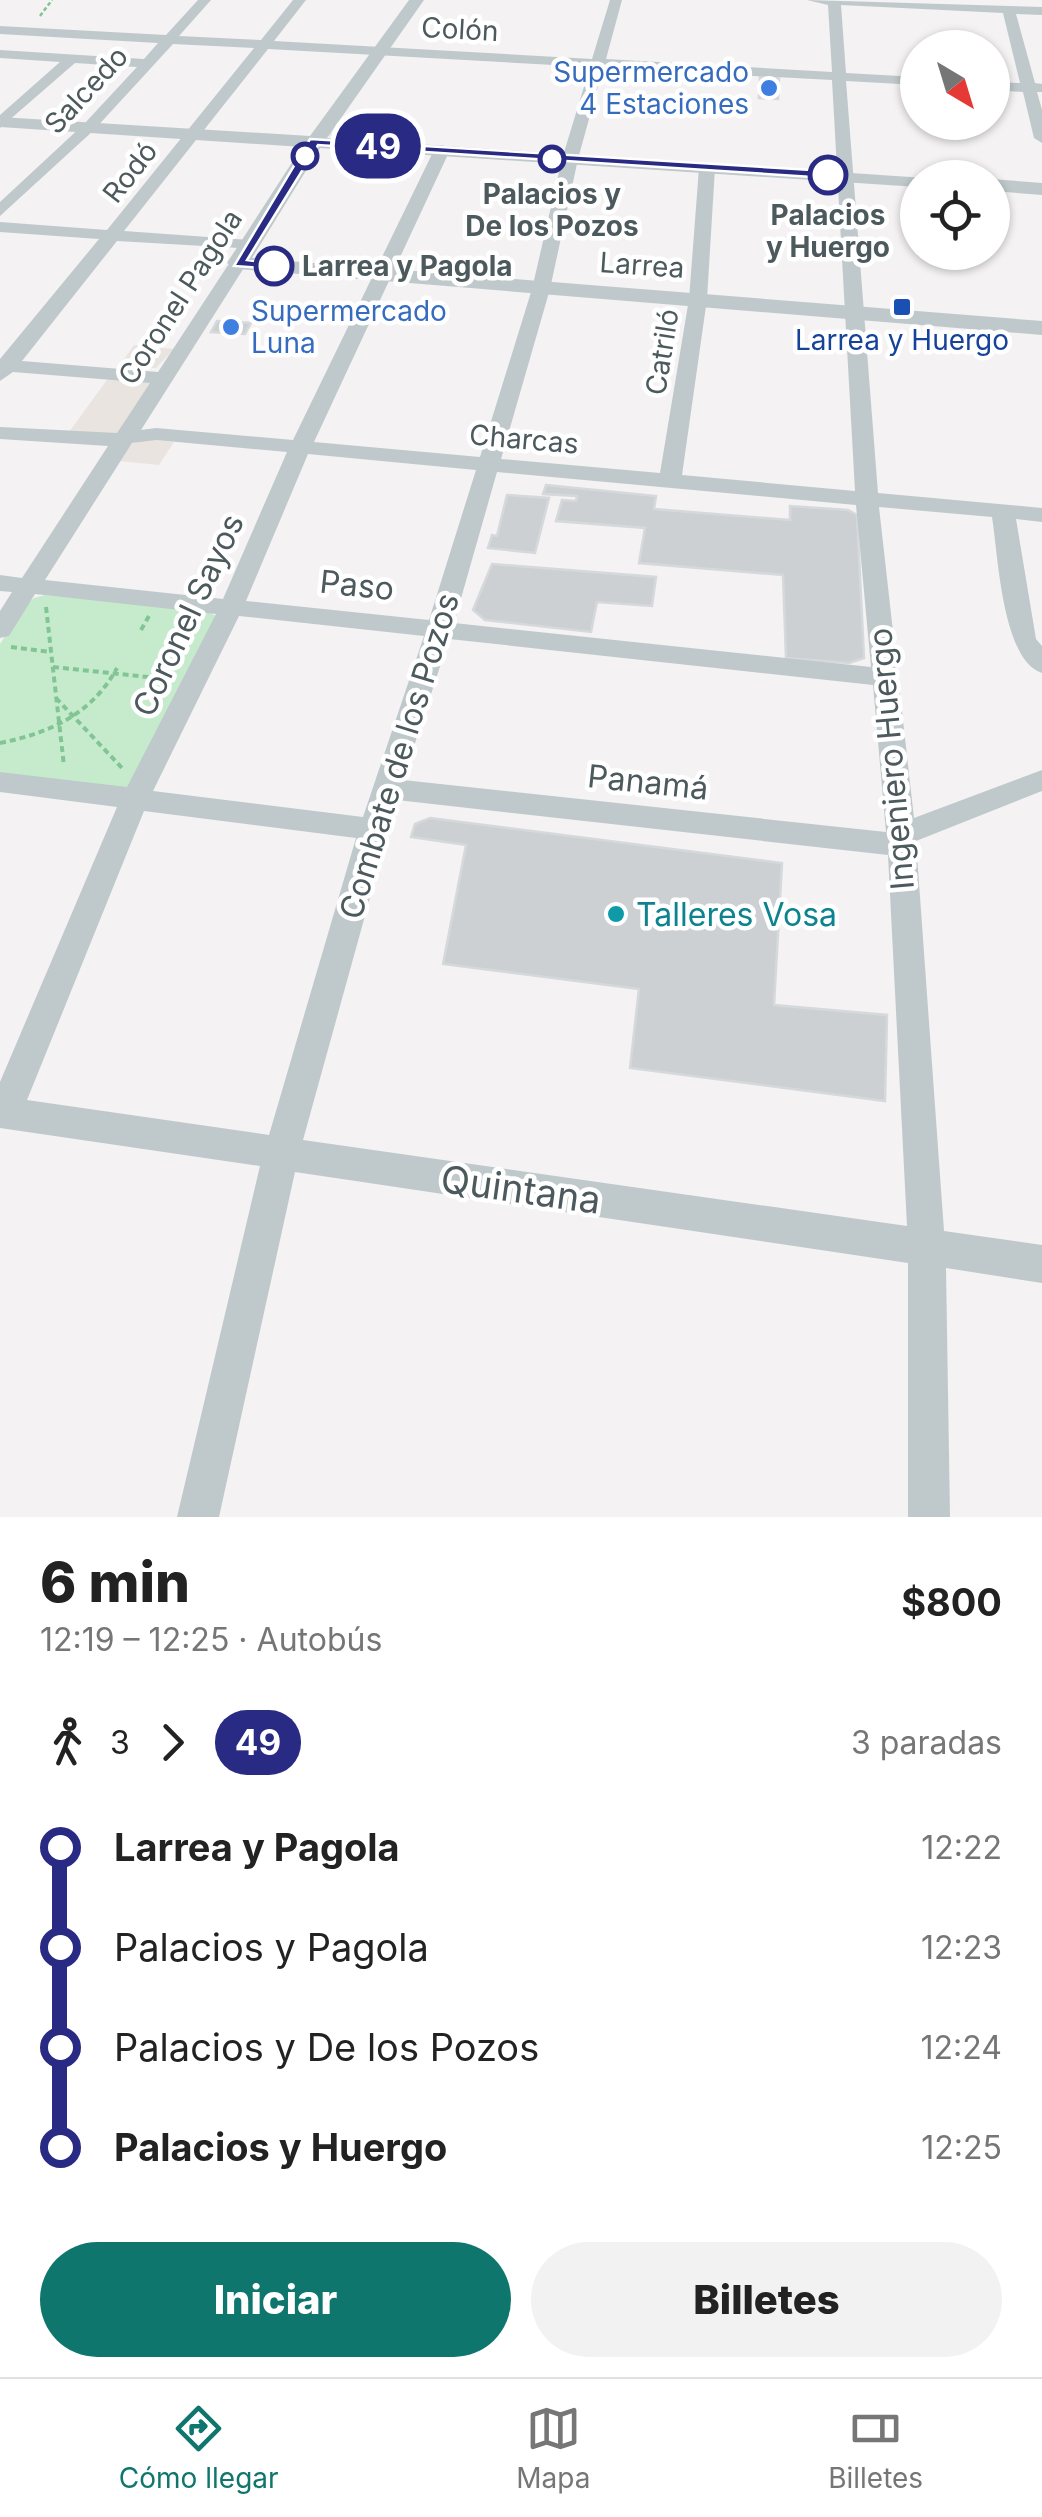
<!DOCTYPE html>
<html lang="es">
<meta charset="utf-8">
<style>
body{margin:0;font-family:Inter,sans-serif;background:#f2f2f2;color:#222;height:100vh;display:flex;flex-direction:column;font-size:38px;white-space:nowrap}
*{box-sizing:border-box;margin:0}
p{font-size:32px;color:#767676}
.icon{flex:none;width:55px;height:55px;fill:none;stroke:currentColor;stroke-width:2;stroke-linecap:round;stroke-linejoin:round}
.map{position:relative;height:1517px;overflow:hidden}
.side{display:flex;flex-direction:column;background:#fff;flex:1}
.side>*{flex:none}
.badge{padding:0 20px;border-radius:32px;font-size:35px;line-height:65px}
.needle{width:65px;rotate:142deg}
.fabs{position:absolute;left:900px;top:30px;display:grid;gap:20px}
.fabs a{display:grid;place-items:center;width:110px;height:110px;border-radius:50%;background:#fff;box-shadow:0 2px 8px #0004;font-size:50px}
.map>.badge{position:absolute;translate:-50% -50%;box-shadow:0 0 0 5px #fff}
.legs{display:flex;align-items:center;gap:15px;height:110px;padding:0 40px;font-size:32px}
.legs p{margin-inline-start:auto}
.overview{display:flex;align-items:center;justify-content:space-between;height:170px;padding:0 40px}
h1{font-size:55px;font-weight:800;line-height:75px}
.action{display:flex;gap:20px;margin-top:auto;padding:20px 40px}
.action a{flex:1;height:115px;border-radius:60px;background:#0f766e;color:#fff;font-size:40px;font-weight:800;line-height:115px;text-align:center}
.action a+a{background:#f2f2f2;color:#222}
ul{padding:0 40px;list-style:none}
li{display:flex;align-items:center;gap:35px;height:100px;font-size:38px}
li i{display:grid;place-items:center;width:15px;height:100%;margin:0 12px;background:currentColor}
li i::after{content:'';width:25px;height:25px;margin:-12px;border:8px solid;border-radius:50%;background:#fff}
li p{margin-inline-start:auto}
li:first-child i{background:linear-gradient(#0000 50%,currentColor 0)}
li:last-child i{background:linear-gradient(currentColor 50%,#0000 0)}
.tabs{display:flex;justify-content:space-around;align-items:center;height:140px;border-top:2px solid #e0e0e0;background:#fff;font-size:28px;color:#767676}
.tabs a{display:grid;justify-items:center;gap:5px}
.tabs .on{color:#0f766e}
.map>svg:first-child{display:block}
.commercial{fill:#eae4e0}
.green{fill:#c6ebcc}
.building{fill:#ccd0d2;stroke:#d6d9dc;stroke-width:2.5}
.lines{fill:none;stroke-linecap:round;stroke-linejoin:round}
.path-far1{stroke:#82c594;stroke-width:2.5;stroke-dasharray:4 2.5;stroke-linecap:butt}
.path{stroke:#82c594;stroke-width:4;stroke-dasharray:6 4;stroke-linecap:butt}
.minor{fill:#bfc9cc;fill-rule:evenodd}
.tertiary{fill:#bfc9cc;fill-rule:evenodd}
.line-1{fill:#292a83;stroke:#fff;stroke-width:2.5}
.shop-dot{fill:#3f7fe0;stroke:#fff;stroke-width:4}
.stop-1-dot{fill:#fff;stroke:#292a83;stroke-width:5}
.transit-dot{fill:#1a4fb4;stroke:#fff;stroke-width:4}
.culture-dot{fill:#0f9aa8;stroke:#fff;stroke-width:4}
.labels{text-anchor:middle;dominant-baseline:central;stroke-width:9;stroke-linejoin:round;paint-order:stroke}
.far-street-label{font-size:28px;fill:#4c595d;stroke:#fff}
.far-shop-label{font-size:28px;fill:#366cbe;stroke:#fff;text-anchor:end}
.far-stop-label{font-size:28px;font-weight:bold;fill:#4c595d;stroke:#fff}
.far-transit-label{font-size:28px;fill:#164399;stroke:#fff}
.street-label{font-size:32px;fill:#4c595d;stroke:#fff}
.culture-label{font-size:32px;fill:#0d838f;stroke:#fff;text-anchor:start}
.near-street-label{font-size:38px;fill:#4c595d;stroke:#fff}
</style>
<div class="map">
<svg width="1042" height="1517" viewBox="0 0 1042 1517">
<rect width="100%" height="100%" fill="#f4f2f2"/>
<!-- commercial -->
<path class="commercial" d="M338,120l67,5 -11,19 -69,-8z
M134,345l40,4 -18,19h-38z
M109,377l43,6 -28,45 -8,6 -47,-2z
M148,439l26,3 -15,23 -40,-4 12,-17z"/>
<!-- green -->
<path class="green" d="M45,595l162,16 9,5 -86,174 -130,-12v-134l24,-37 10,-9z"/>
<!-- building -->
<path class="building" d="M760,76l19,1 -1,22 -19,-1z
M217,321l34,2 -6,11 -34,-2z
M546,485l110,11 -2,13 136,11v-14l58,4 9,5 7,143 -15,5 -63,-5 -3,-83 -144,-12 6,-35 -89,-7 6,-21 14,1 1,-5 -34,-2z
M507,495l42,3 -14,55 -47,-5 4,-13 5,1z
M492,564l164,13 -4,29 -55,-4 -6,30 -106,-12 -12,-10z
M430,818l352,45 -8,142 113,10 -2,86 -255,-33 9,-79 -196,-25 23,-119 -55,-8 4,-13z"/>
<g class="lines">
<!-- path-far1 -->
<path class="path-far1" d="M40,16l12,-16"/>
<!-- path -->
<path class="path" d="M46,607l18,159
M141,630l8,-14
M11,647l40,5
M53,667l114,12
M56,698l66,70
M0,743c50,-10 92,-29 117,-75"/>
<!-- minor -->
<path class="minor" d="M198,0h13l-32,36 82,4 32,-40h13l-32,41 318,18 18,-59h12l-16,59 226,13 -4,-67 -21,-5 235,7v8l-26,-1 19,69 7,1v8h-5l5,18v33l-8,-5 -11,-46 -31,-2v-8l28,1 -17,-70 -162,-8 5,68 72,4v8l-72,-4 32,412 164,15v14l-26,-3 20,120 6,7v27c-40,-12 -44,-119 -50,-156l-113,-10 35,311 128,-48v21l-126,50 28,390 98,14v38l-96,-15 4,249h-42v-254l-613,-91 -76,345h-42l83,-351 -260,-38v-46l117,-275 -117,-15v-20l127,15 89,-173 -181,-20 -26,42 -9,2v-27l12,-19 -12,-1v-16l22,3 86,-132 -108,-7v-12l117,6 33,-50 -137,-11 -13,9v-22l99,-120 -99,-7v-10l107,8 147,-182 -81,-4 -79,86 -94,86v-14l84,-78 53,-57 -62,-4 -75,65v-13l60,-53 -60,-4v-8l144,9 14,-16 -158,-9v-8l166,9zM268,49l322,18 -28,92 -30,130 -52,168 -166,-15 136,-292 -8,-5 -8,5 -141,290 -137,-12 -15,2 106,-167 -3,-4h-12l-74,113 -136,-11 95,-120 139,8v-8l-6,-1 -126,-9zM603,68l229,12 23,411 -173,-16 25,-176 8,-131 -8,-5 -8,5 -10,131 -29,174 -159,-14 49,-170 28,-130zM156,440l131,12 -64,147 -178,-19 87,-137zM308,454l168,16 -47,150 -183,-19zM497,472l359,33 15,162 -417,-44zM239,616l185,20 -61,181 -210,-26zM449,639l424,46 13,147 -483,-52zM397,800l491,55 19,371 -604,-86zM144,811l212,27 -87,297 -242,-35z"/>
<!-- tertiary -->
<path class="tertiary" d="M409,0h15l-97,138 598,40h-7v9l-598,-39 -68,110 790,63v14l-804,-66 -11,-6 75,-116 -302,-20v-10l310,19z
M992,179l50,4v12l-50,-4z"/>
</g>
<!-- line-1 -->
<path class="line-1" d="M310,139l518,32 5,4 -5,3 -510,-33 -71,115 31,4v5l-44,-3z"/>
<!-- markers -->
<g class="shop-dot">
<circle cx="769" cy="88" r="10"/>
<circle cx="231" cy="327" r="10"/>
</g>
<g class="stop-1-dot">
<circle cx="305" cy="156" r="12"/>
<circle cx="552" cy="159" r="12"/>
<circle cx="828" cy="175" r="18"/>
<circle cx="274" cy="266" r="18"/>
</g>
<rect class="transit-dot" x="892" y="297" width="20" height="20" rx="5"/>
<circle class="culture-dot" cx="616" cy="914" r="10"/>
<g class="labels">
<!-- far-street labels -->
<g class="far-street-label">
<text transform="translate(460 29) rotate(3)">Colón</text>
<text transform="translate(86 90) rotate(-47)">Salcedo</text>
<text transform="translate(130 172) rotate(-52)">Rodó</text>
<text transform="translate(642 265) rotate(4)">Larrea</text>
<text transform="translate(180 297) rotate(-57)">Coronel Pagola</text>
<text transform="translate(662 352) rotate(-81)">Catriló</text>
<text transform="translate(524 439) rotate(5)">Charcas</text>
</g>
<!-- far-shop labels -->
<g class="far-shop-label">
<text x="749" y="72">Supermercado<tspan x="749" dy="32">4 Estaciones</tspan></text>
<text x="251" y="311" text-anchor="start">Supermercado<tspan x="251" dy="32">Luna</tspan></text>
</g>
<!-- far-stop labels -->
<g class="far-stop-label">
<text x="552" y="194">Palacios y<tspan x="552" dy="32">De los Pozos</tspan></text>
<text x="828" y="215">Palacios<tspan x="828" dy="32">y Huergo</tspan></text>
<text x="302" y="266" text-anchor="start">Larrea y Pagola</text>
</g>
<!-- far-transit labels -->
<g class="far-transit-label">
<text x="902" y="340">Larrea y Huergo</text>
</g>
<!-- street labels -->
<g class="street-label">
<text transform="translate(357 585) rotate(6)">Paso</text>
<text transform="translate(188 615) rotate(-65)">Coronel Sayos</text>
<text transform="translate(399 756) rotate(-73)">Combate de los Pozos</text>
<text transform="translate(891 759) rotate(-95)">Ingeniero Huergo</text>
<text transform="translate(648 782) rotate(6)">Panamá</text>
</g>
<!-- culture labels -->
<g class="culture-label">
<text x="636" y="914">Talleres Vosa</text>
</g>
<!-- near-street labels -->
<g class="near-street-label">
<text transform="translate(521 1189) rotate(8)">Quintana</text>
</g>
</g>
</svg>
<div class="fabs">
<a><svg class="needle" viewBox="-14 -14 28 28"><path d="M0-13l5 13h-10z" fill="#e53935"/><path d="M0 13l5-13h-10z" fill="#767676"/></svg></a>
<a><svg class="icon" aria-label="locate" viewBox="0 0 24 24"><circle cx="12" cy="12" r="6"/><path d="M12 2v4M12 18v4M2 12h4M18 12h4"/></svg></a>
</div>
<b class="badge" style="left:378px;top:146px;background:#292a83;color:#fff">49</b>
</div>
<section class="side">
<div class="overview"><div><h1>6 min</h1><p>12:19 – 12:25 · Autobús</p></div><b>$800</b></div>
<div class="legs"><svg class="icon" aria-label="walk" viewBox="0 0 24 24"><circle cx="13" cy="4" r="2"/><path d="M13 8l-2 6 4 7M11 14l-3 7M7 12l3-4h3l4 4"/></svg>3<svg class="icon" aria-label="forward" viewBox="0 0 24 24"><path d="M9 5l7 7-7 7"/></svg><b class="badge" style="background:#292a83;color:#fff">49</b><p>3 paradas</p></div>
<ul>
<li><i style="color:#292a83"></i><b>Larrea y Pagola</b><p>12:22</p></li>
<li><i style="color:#292a83"></i><span>Palacios y Pagola</span><p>12:23</p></li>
<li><i style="color:#292a83"></i><span>Palacios y De los Pozos</span><p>12:24</p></li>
<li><i style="color:#292a83"></i><b>Palacios y Huergo</b><p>12:25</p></li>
</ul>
<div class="action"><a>Iniciar</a><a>Billetes</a></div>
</section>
<nav class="tabs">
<a class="on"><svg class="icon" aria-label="directions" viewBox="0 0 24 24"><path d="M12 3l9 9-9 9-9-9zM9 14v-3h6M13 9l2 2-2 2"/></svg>Cómo llegar</a>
<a><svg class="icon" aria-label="map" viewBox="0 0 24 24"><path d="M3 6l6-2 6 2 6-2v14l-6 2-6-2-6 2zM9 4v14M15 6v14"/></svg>Mapa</a>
<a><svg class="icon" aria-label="tickets" viewBox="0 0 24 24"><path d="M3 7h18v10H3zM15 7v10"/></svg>Billetes</a>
</nav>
